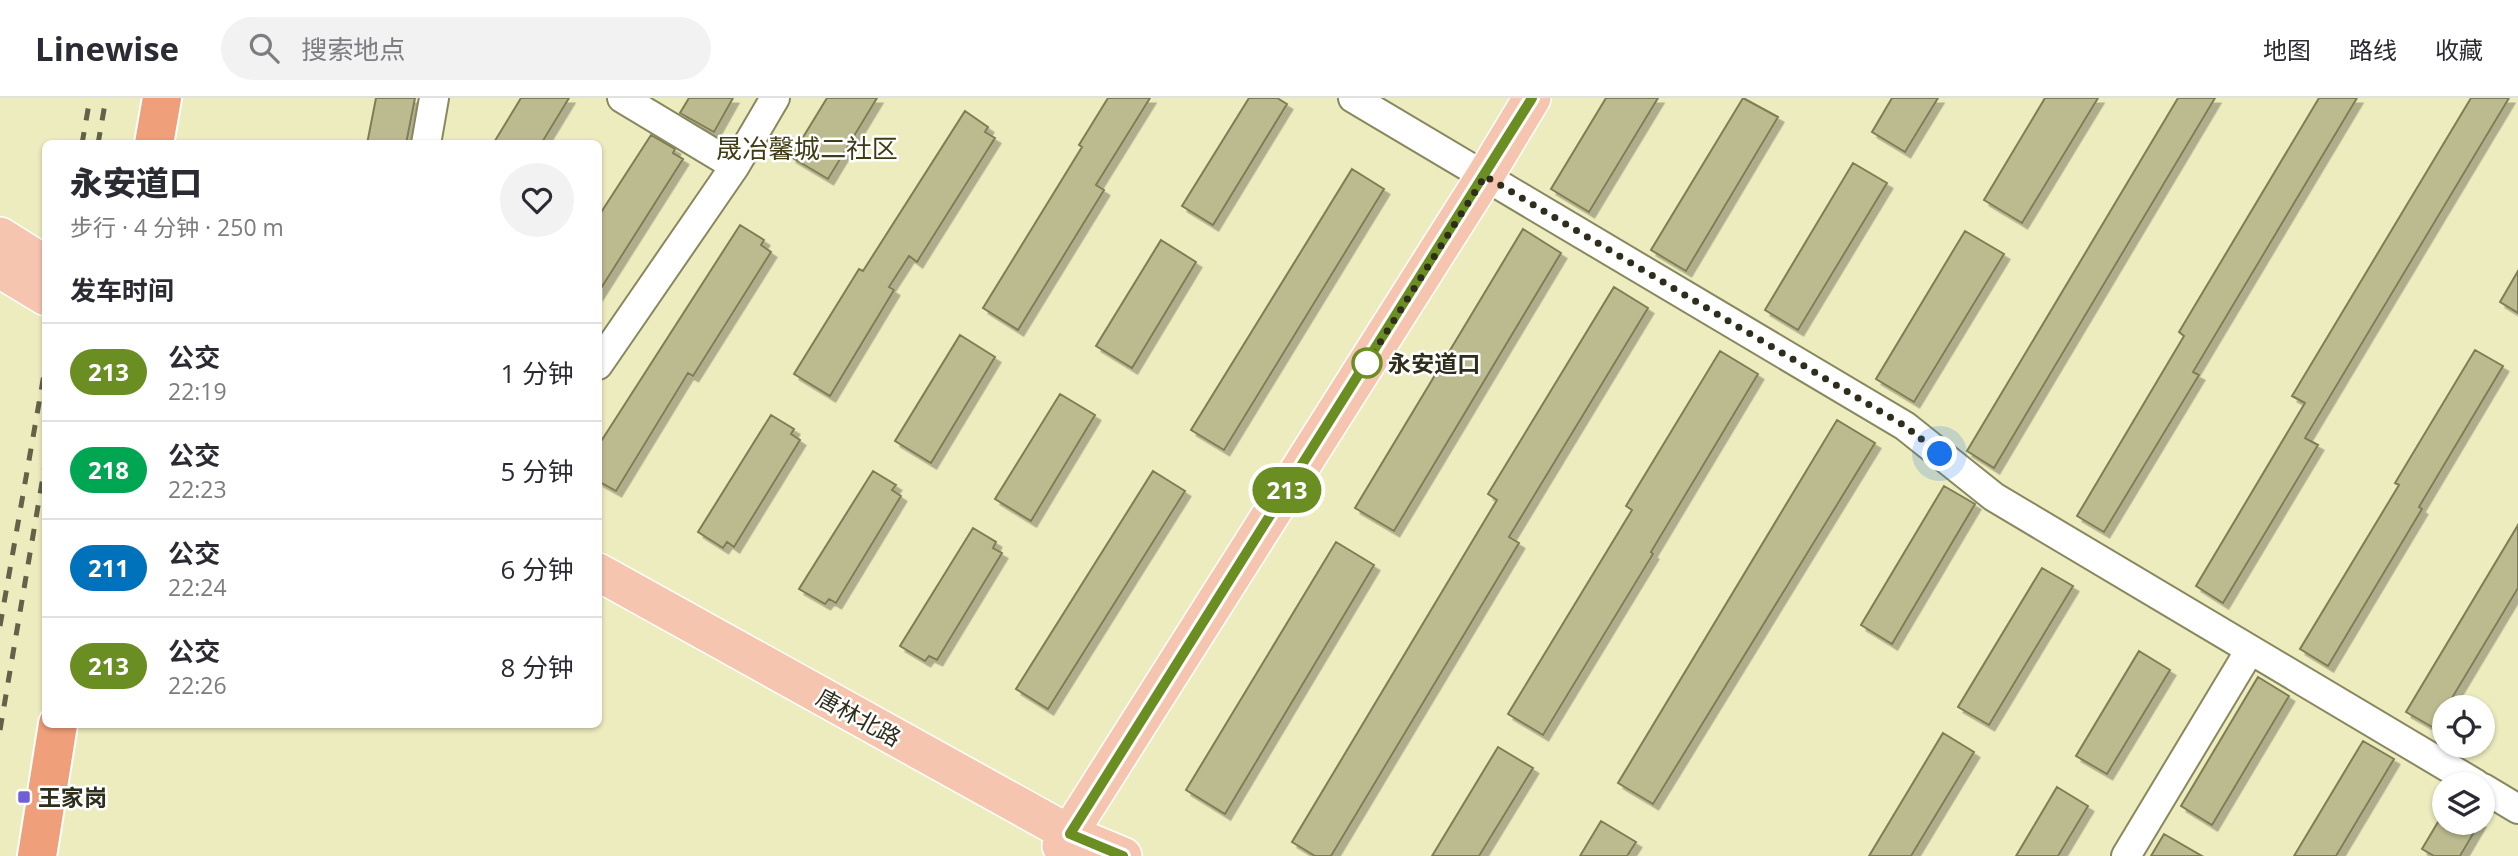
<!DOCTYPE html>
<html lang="zh">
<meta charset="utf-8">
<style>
body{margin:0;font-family:"Open Sans","Noto Sans SC",sans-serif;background:#f2f2f3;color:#2b2b33;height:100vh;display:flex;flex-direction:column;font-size:26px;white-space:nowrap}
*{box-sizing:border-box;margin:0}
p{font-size:23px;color:#7c7c81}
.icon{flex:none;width:38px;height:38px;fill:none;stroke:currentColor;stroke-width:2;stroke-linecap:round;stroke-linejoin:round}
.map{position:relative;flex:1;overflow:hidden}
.panel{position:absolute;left:42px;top:42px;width:560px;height:588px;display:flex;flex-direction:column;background:#fff;border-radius:10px;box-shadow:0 2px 5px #0004}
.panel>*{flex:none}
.badge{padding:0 14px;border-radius:23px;font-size:24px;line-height:46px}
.fabs{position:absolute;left:2432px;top:597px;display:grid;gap:14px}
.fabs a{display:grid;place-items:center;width:63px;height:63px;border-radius:50%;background:#fff;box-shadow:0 2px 5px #0004;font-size:35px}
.you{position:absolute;width:35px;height:35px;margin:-18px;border:5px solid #fff;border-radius:50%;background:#1a73e8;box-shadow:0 0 0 10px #1a73e833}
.map>.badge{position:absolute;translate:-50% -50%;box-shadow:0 0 0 4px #fff}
h2{padding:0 28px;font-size:26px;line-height:63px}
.round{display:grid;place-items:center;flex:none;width:74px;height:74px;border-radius:37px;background:#f2f2f3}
.head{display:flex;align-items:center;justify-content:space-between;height:119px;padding:0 28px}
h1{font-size:33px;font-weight:800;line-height:52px}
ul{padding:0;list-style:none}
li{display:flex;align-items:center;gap:21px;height:98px;padding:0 28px;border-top:2px solid #e1e1e2}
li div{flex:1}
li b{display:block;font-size:26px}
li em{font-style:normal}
li .badge{min-width:77px;font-weight:700;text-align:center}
header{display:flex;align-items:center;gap:42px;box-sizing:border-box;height:98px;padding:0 35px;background:#fff;border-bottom:2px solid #e1e1e2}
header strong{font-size:33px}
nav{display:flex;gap:38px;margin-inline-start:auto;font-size:24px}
.search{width:490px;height:63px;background:#f2f2f3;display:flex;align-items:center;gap:18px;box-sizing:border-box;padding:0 24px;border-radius:38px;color:#7c7c81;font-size:26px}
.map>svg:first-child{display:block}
.building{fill:#bcba8f;stroke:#7f7d54;stroke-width:2;filter:url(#shadow)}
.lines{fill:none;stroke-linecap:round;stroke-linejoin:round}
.minor-casing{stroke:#89875e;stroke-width:32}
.major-casing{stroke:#fff;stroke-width:40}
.highway-casing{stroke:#fff;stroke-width:42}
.minor{stroke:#fff;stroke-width:28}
.major{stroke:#f5c5af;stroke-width:37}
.highway{stroke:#ef9f79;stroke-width:38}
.rail{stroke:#636249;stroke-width:5;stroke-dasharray:12 12;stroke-linecap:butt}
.line-casing{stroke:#fff;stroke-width:16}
.line{stroke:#6b8e23;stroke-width:10}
.walk{stroke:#2f2e1d;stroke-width:7;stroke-dasharray:0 12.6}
.stop-dot{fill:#fff;stroke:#6b8e23;stroke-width:3.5}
.poi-dot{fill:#715fda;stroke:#fff;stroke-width:2.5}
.labels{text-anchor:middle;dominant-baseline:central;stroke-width:5;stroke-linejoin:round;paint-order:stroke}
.stop-label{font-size:23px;font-weight:bold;fill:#2f2e1d;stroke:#fff;text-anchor:start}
.street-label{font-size:23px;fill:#2f2e1d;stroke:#fff}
.poi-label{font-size:23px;font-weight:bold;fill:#2f2e1d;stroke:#fff;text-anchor:start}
.quarter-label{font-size:26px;fill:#3f3c15;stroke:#fff}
</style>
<header>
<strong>Linewise</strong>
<div class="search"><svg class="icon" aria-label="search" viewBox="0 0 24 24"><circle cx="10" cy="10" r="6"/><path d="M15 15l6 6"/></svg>搜索地点</div>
<nav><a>地图</a><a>路线</a><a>收藏</a></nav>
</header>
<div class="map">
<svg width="2518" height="758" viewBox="0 0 2518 758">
<defs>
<filter id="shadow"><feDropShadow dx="5.5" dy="5.5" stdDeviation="0" flood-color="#0004"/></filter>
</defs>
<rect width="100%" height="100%" fill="#edecbf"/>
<!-- building -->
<path class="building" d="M376,0h39l-9,46h-39z
M521,0h48l-28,46h-48z
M689,0h44l-19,34 -34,-19z
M827,0h50l-49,81 -37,-22z
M1108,0h42l-54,87 8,5 -86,140 -35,-22 99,-161 -3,-2z
M1249,0h28l10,6 -74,121 -31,-19z
M1606,0h52l-69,114 -38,-23z
M1743,0l35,19 -92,154 -35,-21z
M1892,0h46l-33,54 -33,-20z
M2045,0h53l-76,125 -38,-23z
M2178,0h37l-221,370 -27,-17z
M2319,0h38l-164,274 6,3 -95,157 -27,-16 107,-180 -5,-4z
M2471,0h38l-204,340 13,7 -95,158 -27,-17 109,-183 -13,-7z
M965,13l23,16 -3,5 10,6 -78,124 -8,-6 -20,31 5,3 -64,106 -36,-22 65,-105 4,2z
M651,37l24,14 -2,4 10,6 -85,134v-76z
M1853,65l34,20 -89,147 -33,-20z
M1352,71l32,20 -160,261 -33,-20z
M740,127l24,15 -3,5 10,7 -78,124 -5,-3 -72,118 -18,-10v-35z
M1523,131l38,24 -167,278 -39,-23z
M1965,133l39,23 -90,148 -38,-23z
M1161,142l35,22 -64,106 -36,-22z
M2518,173v42l-18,-11z
M1614,189l34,21 -139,229 10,6 -188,313h-16l-23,-14 205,-342 -9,-6z
M960,237l35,22 -64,106 -36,-22z
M2475,252l28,16 -84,141 3,2 -94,157 -28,-17 99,-164 -4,-2z
M1720,253l38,23 -107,178 2,2 -110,181 -35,-21 124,-204 -6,-4z
M1060,296l35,21 -64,106 -36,-22z
M771,317l23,14 -3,5 9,6 -66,107 -7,-5 -4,6 -25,-16z
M1837,322l38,23 -222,361 -35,-21z
M873,373l23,14 -4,5 9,6 -65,107 -7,-4 -4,5 -26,-15z
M1153,373l32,20 -137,218 -32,-20z
M1944,388l31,18 -83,140 -31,-19z
M2518,427v63l-84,140 -28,-16z
M973,430l23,14 -3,6 9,5 -65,107 -8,-4 -4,5 -25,-15z
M1336,444l38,23 -149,249 -39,-24z
M2042,470l31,18 -84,139 -31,-18z
M2139,553l31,19 -63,104 -31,-18z
M2258,579l31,19 -77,129 -31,-19z
M1943,635l31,19 -63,104h-42z
M2363,643l31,18 -58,97h-42z
M1498,649l35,21 -54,88h-47z
M2057,689l31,19 -30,50h-42z
M1601,723l35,21 -9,14h-47z
M2438,724h42l-20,34h-26l-12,-7z
M2164,736l38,22h-51z"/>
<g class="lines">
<!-- minor casing -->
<g class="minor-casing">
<path id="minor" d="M622,0l113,68
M1353,0l552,328 89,71 482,287
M426,46l8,-46
M598,267l137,-199 40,-68
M2483,690l35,21
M2126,758l124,-206"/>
</g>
<!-- major casing -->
<g class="major-casing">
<path id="major" d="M0,138l46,29
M0,171l46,28
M598,474l472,262 53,22
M1061,748l424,-670 47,-78"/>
</g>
<!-- highway casing -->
<g class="highway-casing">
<path id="highway" d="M154,46l8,-46
M37,758l21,-132"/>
</g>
<!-- minor -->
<use href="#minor" class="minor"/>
<!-- major -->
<use href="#major" class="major"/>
<!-- highway -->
<use href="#highway" class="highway"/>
<!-- rail -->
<path class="rail" d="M82,46l8,-46
M98,46l8,-46
M0,528l46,-263
M0,632l46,-271"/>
</g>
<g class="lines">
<!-- line casing -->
<g class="line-casing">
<path id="line" d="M1123,758l-53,-22 462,-736"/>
</g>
<!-- line -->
<use href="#line" class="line"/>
<!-- walk -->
<path class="walk" d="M1367,265l118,-187 420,250 35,28"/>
</g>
<!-- markers -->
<circle class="stop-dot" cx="1367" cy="265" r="14"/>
<rect class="poi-dot" x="17" y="692" width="14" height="14" rx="3.5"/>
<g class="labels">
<!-- stop labels -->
<g class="stop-label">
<text x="1388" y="265">永安道口</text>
</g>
<!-- street labels -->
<g class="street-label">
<text transform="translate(859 619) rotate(29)">唐林北路</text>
</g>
<!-- poi labels -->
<g class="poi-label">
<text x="38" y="699">王家岗</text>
</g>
<!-- quarter labels -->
<g class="quarter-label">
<text x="807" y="50">晟冶馨城二社区</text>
</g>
</g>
</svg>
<div class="fabs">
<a><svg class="icon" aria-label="locate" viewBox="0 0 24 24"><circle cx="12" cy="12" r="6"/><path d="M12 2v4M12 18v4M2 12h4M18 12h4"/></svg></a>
<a><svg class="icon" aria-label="layers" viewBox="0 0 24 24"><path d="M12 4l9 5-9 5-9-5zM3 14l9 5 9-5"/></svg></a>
</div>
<div class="you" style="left:1940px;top:356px"></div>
<b class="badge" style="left:1287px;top:392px;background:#6b8e23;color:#fff">213</b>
<section class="panel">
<div class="head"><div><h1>永安道口</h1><p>步行 · 4 分钟 · 250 m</p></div><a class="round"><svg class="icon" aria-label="heart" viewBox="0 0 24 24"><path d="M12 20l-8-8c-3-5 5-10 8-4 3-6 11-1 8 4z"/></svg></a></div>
<h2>发车时间</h2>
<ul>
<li><span class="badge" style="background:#6b8e23;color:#fff">213</span><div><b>公交</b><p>22:19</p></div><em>1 分钟</em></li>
<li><span class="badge" style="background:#00a651;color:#fff">218</span><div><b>公交</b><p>22:23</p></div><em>5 分钟</em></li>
<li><span class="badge" style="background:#0072bc;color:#fff">211</span><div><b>公交</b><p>22:24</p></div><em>6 分钟</em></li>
<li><span class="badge" style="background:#6b8e23;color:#fff">213</span><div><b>公交</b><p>22:26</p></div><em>8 分钟</em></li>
</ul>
</section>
</div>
